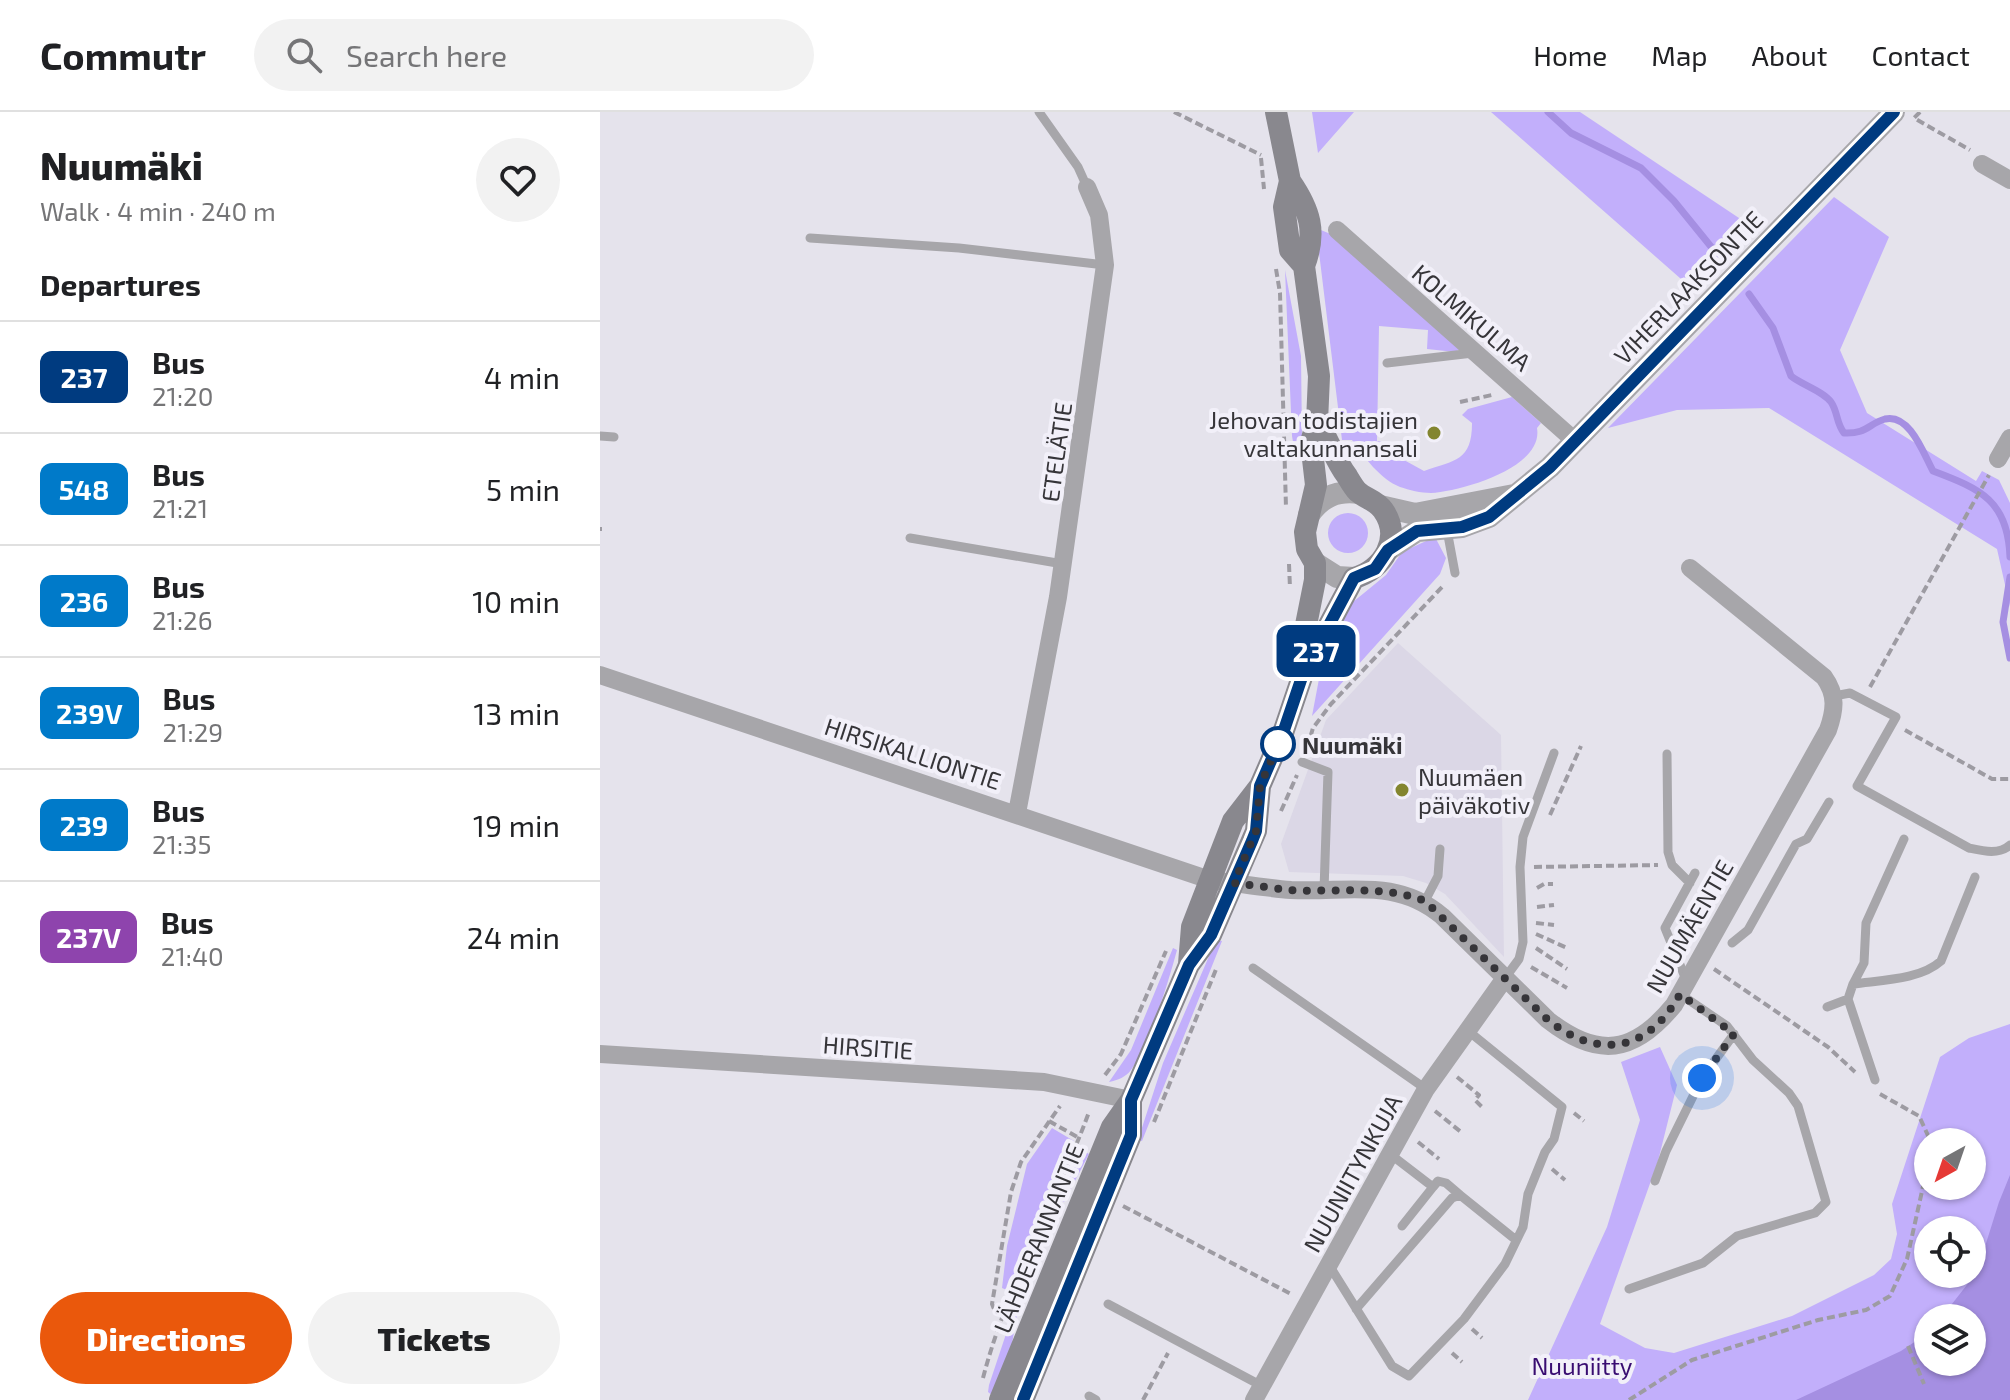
<!DOCTYPE html>
<meta charset="utf-8">
<style>
body{margin:0;font-family:"Exo 2",sans-serif;background:#f2f2f2;color:#202124;height:100vh;display:flex;flex-direction:column;font-size:30px;white-space:nowrap}
*{box-sizing:border-box;margin:0}
p{font-size:26px;color:#757577}
.icon{flex:none;width:44px;height:44px;fill:none;stroke:currentColor;stroke-width:2;stroke-linecap:round;stroke-linejoin:round}
.map{position:relative;flex:1;overflow:hidden}
.details{display:flex;flex-direction:column;background:#fff;width:600px}
.details>*{flex:none}
.badge{padding:0 16px;border-radius:12px;font-size:28px;line-height:52px}
.needle{width:52px;rotate:220deg}
.controls{position:absolute;left:1314px;top:1016px;display:grid;gap:16px}
.controls a{display:grid;place-items:center;width:72px;height:72px;border-radius:50%;background:#fff;box-shadow:0 2px 6px #0004;font-size:40px}
.you{position:absolute;width:40px;height:40px;margin:-20px;border:6px solid #fff;border-radius:50%;background:#1a73e8;box-shadow:0 0 0 12px #1a73e833}
.map>.badge{position:absolute;translate:-50% -50%;box-shadow:0 0 0 4px #fff}
h2{padding:0 40px;font-size:30px;line-height:72px}
.round{display:grid;place-items:center;flex:none;width:84px;height:84px;border-radius:42px;background:#f2f2f2}
.summary{display:flex;align-items:center;justify-content:space-between;height:136px;padding:0 40px}
h1{font-size:38px;font-weight:800;line-height:60px}
.cta{display:flex;gap:16px;margin-top:auto;padding:16px 40px}
.cta a{flex:1;height:92px;border-radius:48px;background:#ea580c;color:#fff;font-size:32px;font-weight:800;line-height:92px;text-align:center}
.cta a+a{background:#f2f2f2;color:#202124}
ul{padding:0;list-style:none}
li{display:flex;align-items:center;gap:24px;height:112px;padding:0 40px;border-top:2px solid #e0e0e0}
li div{flex:1}
li b{display:block;font-size:30px}
li em{font-style:normal}
li .badge{min-width:88px;font-weight:700;text-align:center}
header{display:flex;align-items:center;gap:48px;box-sizing:border-box;height:112px;padding:0 40px;background:#fff;border-bottom:2px solid #e0e0e0}
header strong{font-size:38px}
nav{display:flex;gap:44px;margin-inline-start:auto;font-size:28px}
.search{width:560px;height:72px;background:#f2f2f2;display:flex;align-items:center;gap:20px;box-sizing:border-box;padding:0 28px;border-radius:44px;color:#757577;font-size:30px}
main{display:flex;flex:1;min-height:0}
.map>svg:first-child{display:block}
.built{fill:#dbd7e6}
.green{fill:#c2affb;fill-rule:evenodd}
.water{fill:#a58fe2}
.lines{fill:none;stroke-linecap:round;stroke-linejoin:round}
.stream{stroke:#a58fe2;stroke-width:7}
.path{stroke:#9d9ba2;stroke-width:4;stroke-dasharray:8 4;stroke-linecap:butt}
.service{stroke:#a7a6aa;stroke-width:9}
.minor{stroke:#a7a6aa;stroke-width:18}
.tertiary{stroke:#a7a6aa;stroke-width:22}
.secondary{stroke:#89888e;stroke-width:22}
.line-casing{stroke:#fff;stroke-width:18}
.line{stroke:#003b80;stroke-width:12}
.walk{stroke:#363539;stroke-width:8;stroke-dasharray:0 14.4}
.poi-dot{fill:#83852f;stroke:#f2f0f9;stroke-width:3}
.stop-dot{fill:#fff;stroke:#003b80;stroke-width:4}
.labels{text-anchor:middle;dominant-baseline:central;stroke-width:8;stroke-linejoin:round;paint-order:stroke}
.street-label{font-size:24px;fill:#363539;stroke:#f2f0f9}
.poi-label{font-size:24px;fill:#363539;stroke:#f2f0f9;text-anchor:end}
.stop-label{font-size:24px;font-weight:bold;fill:#363539;stroke:#f2f0f9;text-anchor:start}
.park-label{font-size:24px;fill:#390d71;stroke:#f2f0f9}
</style>
<header>
<strong>Commutr</strong>
<div class="search"><svg class="icon" aria-label="search" viewBox="0 0 24 24"><circle cx="10" cy="10" r="6"/><path d="M15 15l6 6"/></svg>Search here</div>
<nav><a>Home</a><a>Map</a><a>About</a><a>Contact</a></nav>
</header>
<main>
<section class="details">
<div class="summary"><div><h1>Nuumäki</h1><p>Walk · 4 min · 240 m</p></div><a class="round"><svg class="icon" aria-label="heart" viewBox="0 0 24 24"><path d="M12 20l-8-8c-3-5 5-10 8-4 3-6 11-1 8 4z"/></svg></a></div>
<h2>Departures</h2>
<ul>
<li><span class="badge" style="background:#003b80;color:#fff">237</span><div><b>Bus</b><p>21:20</p></div><em>4 min</em></li>
<li><span class="badge" style="background:#007ac9;color:#fff">548</span><div><b>Bus</b><p>21:21</p></div><em>5 min</em></li>
<li><span class="badge" style="background:#007ac9;color:#fff">236</span><div><b>Bus</b><p>21:26</p></div><em>10 min</em></li>
<li><span class="badge" style="background:#007ac9;color:#fff">239V</span><div><b>Bus</b><p>21:29</p></div><em>13 min</em></li>
<li><span class="badge" style="background:#007ac9;color:#fff">239</span><div><b>Bus</b><p>21:35</p></div><em>19 min</em></li>
<li><span class="badge" style="background:#8e44ad;color:#fff">237V</span><div><b>Bus</b><p>21:40</p></div><em>24 min</em></li>
</ul>
<div class="cta"><a>Directions</a><a>Tickets</a></div>
</section>
<div class="map">
<svg width="1410" height="1288" viewBox="0 0 1410 1288">
<rect width="100%" height="100%" fill="#e5e3ec"/>
<!-- built -->
<path class="built" d="M798,531l103,92 3,222 -59,-63 -19,-11 -23,-7 -114,-4 -8,-28 45,-124z"/>
<!-- green -->
<path class="green" d="M712,0h42l-36,41z
M891,0h89l165,110 -56,64z
M1234,85l55,40 -49,113 27,63 109,68 6,-10 17,9 11,23v104l-13,-58 -228,-141 -92,2 -69,18z
M716,116l17,7 127,114 -5,3 -28,-3 1,-19 -49,-4 -2,115 16,3 11,16 20,11c31,-11 48,-10 48,-48l-10,-8 6,-6 44,-12 29,26 -4,5c7,40 -76,63 -106,65 -10,0 -22,-3 -31,-6 -20,-8 -36,-30 -48,-47h-10z
M685,158l16,86 1,83 -9,3 -1,-6z
M728 421a20 20 0 1 1 40 0a20 20 0 1 1-40 0Z
M835,425l11,21 -6,16 -128,142 10,-53 31,-61 33,-27 16,-23z
M616,828l6,1 -80,200 -4,-1 25,-77z
M573,836l4,2c-8,30 -28,96 -46,120 -5,7 -13,10 -22,12l22,-32z
M1410,912v376h-482l79,-173 33,-107 -19,-58 39,-15 17,38 -19,76 -58,163 45,24 29,5 118,-37 82,-41 17,-16 6,-25 -5,-30 48,-147 29,-19zM1328,1030h44v44h-44zM1328,1118h44v44h-44zM1328,1206h44v44h-44z
M452,1016l22,13 -27,54 -38,96 -7,-3 5,-42 20,-82z
M482,1038l7,4 -25,48 -5,-4z
M413,1201l4,1 -5,30 -19,52 -5,-4 1,-7z"/>
<!-- water -->
<path class="water" d="M1410,1063v225h-214l105,-49 27,-18v29h44v-44h-31l36,-46 22,-70z"/>
<g class="lines">
<!-- stream -->
<path class="stream" d="M948,0l23,21 70,35 33,33 43,53
M1149,182l24,34 18,48c11,9 32,15 40,26 7,10 5,21 13,31 23,1 24,-9 41,-14 25,-6 39,36 48,52 48,18 75,30 77,86
M1410,465l-7,45 7,36"/>
<!-- path -->
<path class="path" d="M574,0l87,43
M1320,0l-6,6 56,32
M661,46l3,31
M676,157l4,24 6,215
M860,290l32,-7
M0,417h2
M689,452l1,24
M1270,575l119,-212
M1305,618l87,49h18
M707,636l6,-20 18,-24 113,-119
M681,699l16,-36
M950,703l31,-69
M934,755l124,-2
M937,776l7,-4h9
M937,795l17,-2
M936,811l18,2
M936,822l31,14
M936,836l31,21
M931,855l36,21
M1114,857l114,78 27,25
M505,963l16,-21 45,-103
M857,965l22,18 -4,5 7,7
M1280,982l39,22 12,26
M835,999l26,21
M974,1001l10,8
M449,1009l30,17
M554,1010l63,-155
M818,1030l21,17
M952,1057l13,11
M523,1094l170,89
M405,1201l-11,-4 -2,-5 19,-112 10,-30 39,-56
M872,1217l10,9
M1308,1234l16,38
M852,1241l10,9
M383,1266c24,-93 73,-176 106,-266
M543,1288l25,-47
M1029,1288l63,-40 126,-40 48,-10 24,-14 17,-37 21,-95"/>
<!-- service -->
<path class="service" d="M439,0l39,55 9,20
M210,126l149,10 146,17
M787,251l86,-10
M0,324l14,1
M847,418l8,43
M310,426l153,26
M1234,584l16,-3 46,24 -39,69 112,62c14,3 30,7 41,-3
M1067,642l1,98 4,13 18,18
M702,650l26,10 -4,118
M825,789l13,-25 2,-27
M1132,831l16,-13 48,-86 11,-5 22,-37
M653,856l173,121
M905,866l14,-19 4,-17 -3,-75 3,-30 31,-84
M1087,870l-22,-54 30,-55
M1253,872c28,-4 67,-4 88,-23l34,-84
M1248,887l27,81
M1227,895l21,-8 5,-15 11,-21 2,-40 38,-84
M790,1042l43,33 -31,39
M1055,1069l11,-30 36,-73 32,-44
M833,1075l5,-6 8,2 14,12
M729,1153l63,101 17,10 55,-57 41,-55 18,-37 5,-33 17,-42 9,-13 8,-32 -95,-77
M1029,1177l74,-26 34,-27 78,-23 11,-11 -28,-96 -9,-13 -36,-33 -26,-34 -47,-32
M508,1192l154,82
M756,1197l96,-111 8,-3 56,45
M489,1284l7,4"/>
<!-- minor -->
<path class="minor" d="M1382,52l28,16
M737,118l238,211
M1398,347l12,-21
M0,563l610,205c27,3 55,8 81,10 56,3 105,-13 151,26l106,104c50,39 86,34 126,-15l154,-275c7,-20 9,-35 -4,-53l-134,-109
M417,701l41,-216 47,-332 -6,-50 -12,-28
M0,942l444,28 87,18
M654,1288l172,-311 79,-111"/>
<!-- tertiary -->
<path class="tertiary" d="M780,394l35,8 99,-19
M709,403c12,-18 28,-25 50,-22
M788,438l29,-19 45,-4 27,-10 61,-50 344,-355
M715,451l22,14 17,1"/>
<!-- secondary -->
<path class="secondary" d="M676,0l14,69 -6,26 6,43 14,16 15,110 -2,46 -6,20 5,43 -11,47 2,17 8,14v17l-12,60v29
M690,69c20,29 27,51 14,85
M589,852l3,-37 41,-106 27,-35 23,-53 20,-59 51,-96c29,-8 49,-40 29,-68 -7,-10 -17,-11 -25,-18 -4,-4 -8,-11 -11,-16 -13,-17 -18,-37 -30,-54
M400,1288l112,-273 19,-27 58,-135 22,-30 45,-104 4,-45
M423,1288l108,-265v-35"/>
</g>
<g class="lines">
<!-- line casing -->
<g class="line-casing">
<path id="line" d="M423,1288l108,-265v-35l58,-135 22,-30 41,-94 4,-10 4,-45 23,-53 20,-59 51,-96 21,-9 13,-19 29,-19 45,-4 27,-10 61,-50 344,-355"/>
</g>
<!-- line -->
<use href="#line" class="line"/>
<!-- walk -->
<path class="walk" d="M678,632l5,-11 -23,53 -4,45 -22,52c18,2 37,5 55,7 46,3 92,-6 136,11l123,119c51,40 100,32 132,-26l54,40 -32,44"/>
</g>
<!-- markers -->
<g class="poi-dot">
<circle cx="834" cy="321" r="8"/>
<circle cx="802" cy="678" r="8"/>
</g>
<circle class="stop-dot" cx="678" cy="632" r="16"/>
<g class="labels">
<!-- street labels -->
<g class="street-label">
<text transform="translate(1088 175) rotate(-46)">VIHERLAAKSONTIE</text>
<text transform="translate(872 205) rotate(41)">KOLMIKULMA</text>
<text transform="translate(456 340) rotate(-82)">ETELÄTIE</text>
<text transform="translate(313 641) rotate(18)">HIRSIKALLIONTIE</text>
<text transform="translate(1089 814) rotate(-60)">NUUMÄENTIE</text>
<text transform="translate(268 935) rotate(4)">HIRSITIE</text>
<text transform="translate(752 1061) rotate(-61)">NUUNIITYNKUJA</text>
<text transform="translate(438 1126) rotate(-68)">LÄHDERANNANTIE</text>
</g>
<!-- poi labels -->
<g class="poi-label">
<text x="818" y="307">Jehovan todistajien<tspan x="818" dy="28">valtakunnansali</tspan></text>
<text x="818" y="664" text-anchor="start">Nuumäen<tspan x="818" dy="28">päiväkotiv</tspan></text>
</g>
<!-- stop labels -->
<g class="stop-label">
<text x="702" y="632">Nuumäki</text>
</g>
<!-- park labels -->
<g class="park-label">
<text x="982" y="1253">Nuuniitty</text>
</g>
</g>
</svg>
<div class="controls">
<a><svg class="needle" viewBox="-14 -14 28 28"><path d="M0-13l5 13h-10z" fill="#e53935"/><path d="M0 13l5-13h-10z" fill="#757577"/></svg></a>
<a><svg class="icon" aria-label="locate" viewBox="0 0 24 24"><circle cx="12" cy="12" r="6"/><path d="M12 2v4M12 18v4M2 12h4M18 12h4"/></svg></a>
<a><svg class="icon" aria-label="layers" viewBox="0 0 24 24"><path d="M12 4l9 5-9 5-9-5zM3 14l9 5 9-5"/></svg></a>
</div>
<div class="you" style="left:1102px;top:966px"></div>
<b class="badge" style="left:716px;top:539px;background:#003b80;color:#fff">237</b>
</div>
</main>
